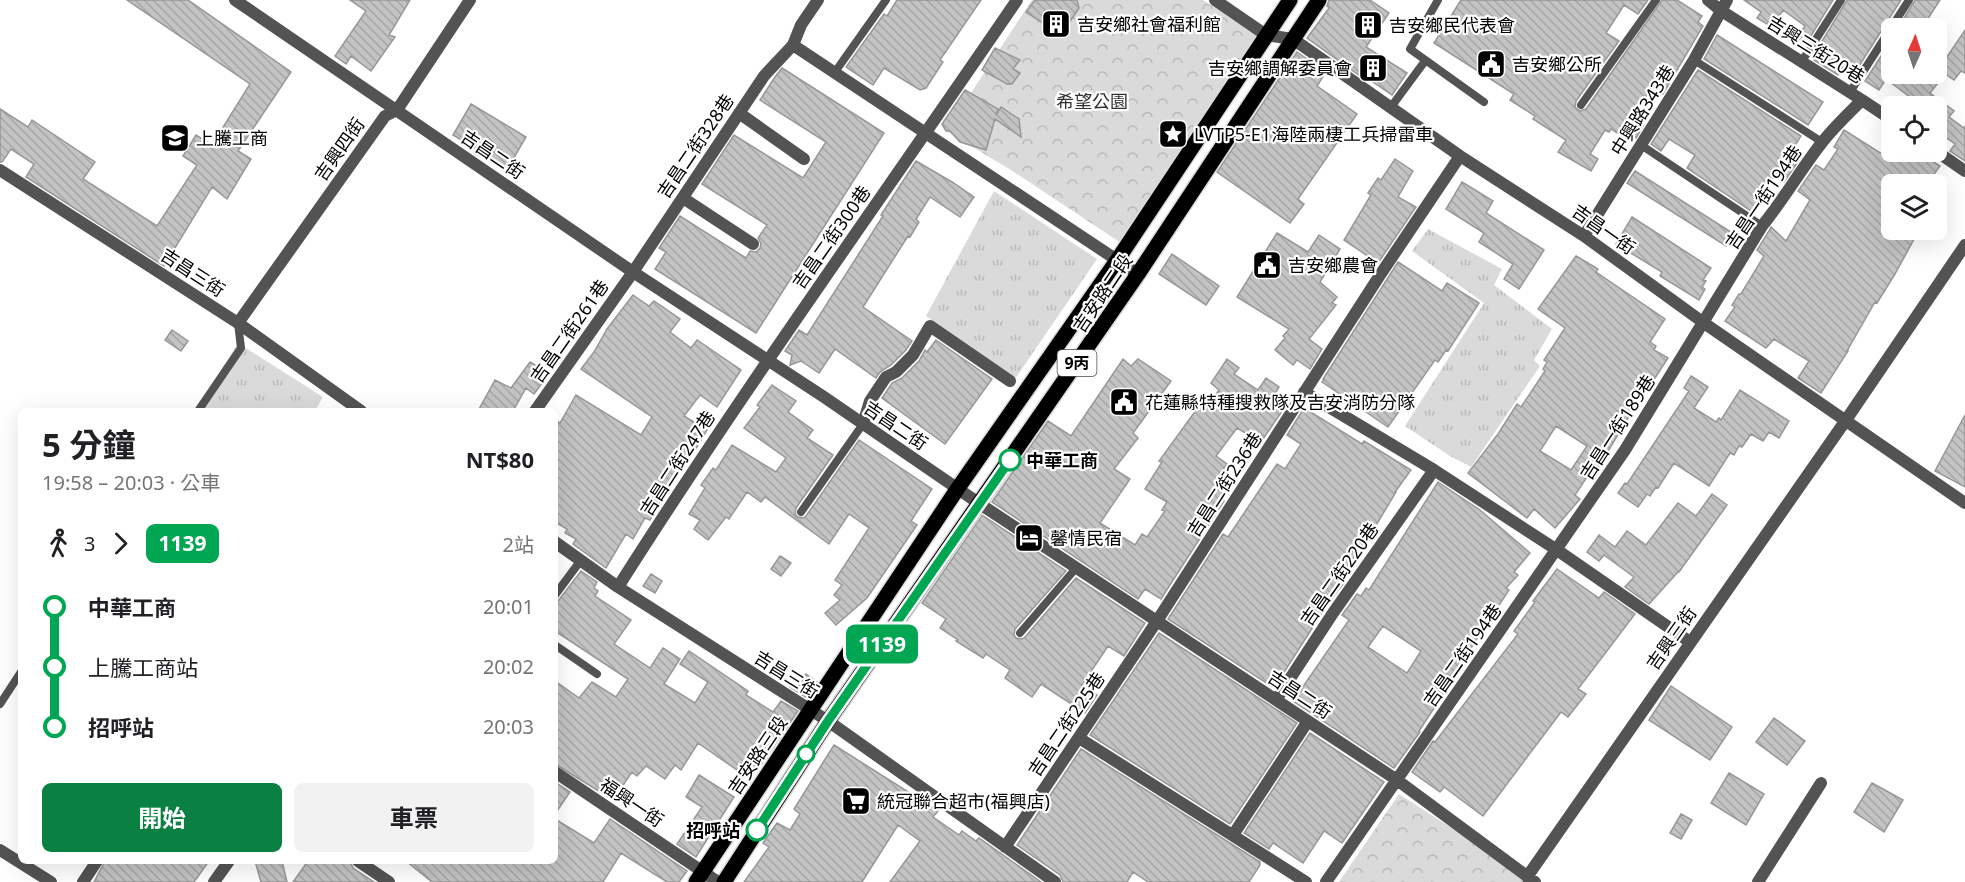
<!DOCTYPE html>
<html lang="zh-TW">
<meta charset="utf-8">
<style>
body{margin:0;font-family:"Noto Sans","Noto Sans TC",sans-serif;background:#f2f2f2;color:#202124;height:100vh;display:flex;flex-direction:column;font-size:22px;white-space:nowrap}
*{box-sizing:border-box;margin:0}
p{font-size:20px;color:#757577}
.icon{flex:none;width:33px;height:33px;fill:none;stroke:currentColor;stroke-width:2;stroke-linecap:round;stroke-linejoin:round}
.map{position:relative;flex:1;overflow:hidden}
.drawer{position:absolute;left:18px;top:408px;width:540px;height:456px;display:flex;flex-direction:column;background:#fff;border-radius:9px;box-shadow:0 6px 24px #0002}
.drawer>*{flex:none}
.badge{padding:0 12px;border-radius:9px;font-size:21px;line-height:39px}
.needle{width:39px;rotate:3deg}
.fabs{position:absolute;left:1881px;top:18px;display:grid;gap:12px}
.fabs a{display:grid;place-items:center;width:66px;height:66px;border-radius:9px;background:#fff;box-shadow:0 6px 24px #0002;font-size:30px}
.map>.badge{position:absolute;translate:-50% -50%;box-shadow:0 0 0 3px #fff}
.legs{display:flex;align-items:center;gap:9px;height:66px;padding:0 24px;font-size:20px}
.legs p{margin-inline-start:auto}
.summary{display:flex;align-items:center;justify-content:space-between;height:102px;padding:0 24px}
h1{font-size:33px;font-weight:700;line-height:45px}
.primary-button{display:flex;gap:12px;margin-top:auto;padding:12px 24px}
.primary-button a{flex:1;height:69px;border-radius:9px;background:#0b8043;color:#fff;font-size:24px;font-weight:700;line-height:69px;text-align:center}
.primary-button a+a{background:#f2f2f2;color:#202124}
ul{padding:0 24px;list-style:none}
li{display:flex;align-items:center;gap:21px;height:60px;font-size:22px}
li i{display:grid;place-items:center;width:9px;height:100%;margin:0 8px;background:currentColor}
li i::after{content:'';width:15px;height:15px;margin:-8px;border:4px solid;border-radius:50%;background:#fff}
li p{margin-inline-start:auto}
li:first-child i{background:linear-gradient(#0000 50%,currentColor 0)}
li:last-child i{background:linear-gradient(currentColor 50%,#0000 0)}
.map>svg:first-child{display:block}
.grass{fill:url(#grass-tufts)}
.forest{fill:url(#forest-crowns)}
.building{fill:url(#building-back-hatch);stroke:#979797;stroke-width:1.5;fill-rule:evenodd}
.lines{fill:none;stroke-linecap:round;stroke-linejoin:round}
.primary-casing{stroke:#dbdbdb;stroke-width:18}
.service{stroke:#535353;stroke-width:8}
.minor{stroke:#535353;stroke-width:12}
.tertiary{stroke:#535353;stroke-width:12}
.primary{stroke:#000;stroke-width:15}
.line-1-casing{stroke:#fff;stroke-width:14}
.line-1{stroke:#00a651;stroke-width:9}
.stop-1-dot{fill:#fff;stroke:#00a651;stroke-width:3}
.labels{text-anchor:middle;dominant-baseline:central;stroke-width:4.5;stroke-linejoin:round;paint-order:stroke}
.shield{fill:#fff;stroke:#4c4c4c;stroke-width:1.5}
.shield-label{font-size:16px;font-weight:bold;fill:#000}
.poi-label{font-size:18px;fill:#000;stroke:#fff;text-anchor:start}
.street-label{font-size:18px;fill:#000;stroke:#fff}
.park-label{font-size:18px;fill:#313131;stroke:#fff}
.stop-label{font-size:18px;font-weight:bold;fill:#000;stroke:#fff;text-anchor:start}
</style>
<div class="map">
<svg width="1965" height="882" viewBox="0 0 1965 882">
<defs>
<pattern id="grass-tufts" width="24" height="20" patternUnits="userSpaceOnUse" patternTransform="scale(1.5)"><rect width="24" height="20" fill="#dadada"/><path d="M3 7l-1-3M5 7V3M7 7l1-3M15 17l-1-3M17 17v-4M19 17l1-3" fill="none" stroke="#b9b9b9"/></pattern>
<pattern id="forest-crowns" width="20" height="18" patternUnits="userSpaceOnUse" patternTransform="scale(1.5)"><rect width="20" height="18" fill="#dadada"/><path d="M2 6a3 3 0 1 1 6 0M12 15a3 3 0 1 1 6 0" fill="none" stroke="#b9b9b9"/></pattern>
<pattern id="building-back-hatch" width="6" height="6" patternUnits="userSpaceOnUse" patternTransform="scale(1.5)"><rect width="6" height="6" fill="#c3c3c3"/><path d="M-1 5l2 2M0 0l6 6M5-1l2 2" fill="none" stroke="#a6a6a6"/></pattern>
</defs>
<rect width="100%" height="100%" fill="#fff"/>
<!-- grass -->
<path class="grass" d="M994,191l103,68 -82,120 -89,-63z
M1428,229l74,40 -8,16 58,44 -18,31 6,6 -69,101 -21,-11 -45,-30 79,-123 -72,-52z
M238,343l85,54 -8,14h-119z"/>
<!-- forest -->
<path class="forest" d="M1032,0h171l56,37 -138,206 -110,-73 -65,-39z
M1399,794l128,83 -3,5h-185z"/>
<!-- building -->
<path class="building" d="M127,0h61l103,72 -53,79 13,8 -24,40 -15,-12 -48,79 -138,-89 8,-13 -23,-15 -9,13h-2v-53l28,18 4,-7 63,42 -12,17 74,47 40,-61 -14,-9 13,-21 16,10 38,-61z
M350,0h60l-21,35 6,2 -24,34 -20,-15 -5,8 -11,-8 31,-45z
M897,0h84l-41,60 3,2 -17,26 -6,2 -36,-22 -11,17 -27,-18 38,-53 3,2z
M1035,0h42l2,8 -18,27 -35,-23z
M1329,0h41l19,13 -23,34 41,26 -15,22 -31,-21 -1,2 -53,-38 22,-30 -2,-2z
M1461,0h187l-10,14 -14,-9 -18,28 13,8 -43,60 -1,6 5,4 6,-2 76,-109h15l25,16 -4,6 5,4 -40,68 -11,-7 -21,32 12,7 -7,12 -10,-6 -3,5 -12,-8 -2,3 -4,-2 -15,24 8,5 -7,12 -33,-19 8,-12 -33,-21 2,-3 -25,-16 4,-6 -80,-51z
M1744,0h89l-27,44 -9,-6 8,-12 -22,-16 -11,17 -15,-9 4,-6z
M1847,0h54l-47,74 -11,-7 -5,8 -24,-15 5,-7 -3,-2z
M1915,0h25l-18,28h-24z
M1965,30v43l-4,-2 -7,9 -9,-6 -15,19 24,18 -5,6 15,11 1,-2v35l-15,-10 5,-7 -17,-12 -2,2v-28h-14l-36,-27 -7,11 -14,-9 27,-42v35h13l13,10 7,-10h19l-6,-4z
M1717,35l106,67 -15,23 -104,-66z
M995,48l25,12 -7,9 7,4 -8,11h-5l-25,-14z
M1297,52l29,20 -9,14 40,28 -59,85 6,5 -14,19 -73,-51z
M782,68l102,65 -128,200 -101,-64 11,-17 -7,-4 21,-32 66,42 4,-7 6,1 4,-4 1,-4 -3,-6 9,-13 -65,-41 32,-49 69,43 23,-36 -66,-42 15,-23z
M1698,70l103,66 -9,14 10,6 -18,26 -10,-6 -23,35 -64,-43 8,-13 -26,-16 -8,12 -10,-7z
M965,90l33,19 -2,6 5,-8 18,12 2,18 -26,-18 -9,31 -26,-8 -10,-11h-4l-4,-7z
M471,104l55,33 -18,31 -55,-33z
M1844,130l41,26 3,-4h30l22,14 -13,18h-35v46h27l-24,44 -18,29 -2,-1 -28,49h1l-27,42 -23,-15 11,-17 -35,-22 -8,9 -41,-27 10,-14 -3,-2 7,-11h2l23,-38 -7,-6 12,-19 2,-4 15,14 24,-41 -12,-9 18,-26 8,5 14,-21 -4,-2z
M1395,159l18,12 -15,26 18,10 -38,56 -34,-23 27,-45 -3,-2 10,-15 3,2z
M916,161l36,21 22,15 -14,20 -30,-20 -14,22 3,3 -9,15 -2,-1 -45,71 49,34 -6,9 -15,15 -11,7 -4,6 -41,-29 -16,24 -18,-12 -11,4 2,-10 -7,-4 14,-21 8,5 76,-119 -2,-1z
M1635,171l99,63 -8,12 -99,-63z
M1462,182l31,19 -7,12 58,37 -25,39 -15,-10 9,-15 -34,-22 5,-9 -38,-24z
M1632,217l79,51 -8,12 3,1 -4,6 3,2 -6,11 -39,-24 2,-4 -46,-28z
M1277,233l31,19 11,-17 21,14 -20,33 17,15 -5,6 4,2 -27,34 13,10 -12,20 -13,-9 -4,5 -18,-15 10,-12 -2,-2 6,-7 -52,-32z
M1172,254l47,32 -13,19 -47,-31z
M1576,256l22,13 -2,3 69,47 -15,23 6,4 -2,4 14,8 -13,20 -2,-1 -22,32 2,1 -34,56 -7,10 -3,-2 -14,21 5,4 -25,29 -21,-19 -7,9 -59,-45 30,-39 19,-30 4,3 24,-36 -2,-2 4,-7 -3,-2 21,-32 -27,-19zM1556,426l31,20 -16,24 -31,-19z
M1398,262l44,29 5,-8 32,20 -31,48 -2,-1 -8,12 -3,-2 -47,67 -66,-45 2,-2 -1,-1z
M633,295l16,11 5,-5 26,18 -10,13 21,16 6,-8 44,30 -24,37 -17,-12 -16,21 23,14 -13,22 -34,47h2l-12,21 -5,-2 -12,21 -7,-5 -20,34 -33,-24 3,-5 -11,-6 2,-4 -12,-7v-103l5,4 16,-28 65,40 11,-18 -71,-48 13,-17 13,-23z
M172,330l16,11 -7,10 -16,-11z
M936,340l56,39 -47,65 -63,-46 10,-15 10,-5 17,-17 6,-11 2,2z
M1123,359l8,7 7,-7 33,22 -38,52 5,5 -24,31 16,10 -30,44 35,22 7,-11 5,3 18,-26 -3,-1 5,-8 -22,-13 17,-27 -3,-1 40,-55 6,4 14,-20 -8,-7 16,-24 12,9 -5,6 24,16 8,-12 13,9 -5,8 13,9 -26,38 -24,-14 -21,28 11,8 -9,13 14,8 -10,15 2,1 -63,98 -16,-10 -7,10 -146,-97 56,-81 23,15z
M530,362l7,4 -2,4 11,8 -12,16 -8,-6 -13,23h-35l17,-31 16,8z
M1691,376l17,11 -14,21 22,14 3,-4 2,2 19,-30 49,31 -10,17 -10,-6 -6,9 -12,-7 -9,13 -3,-1 -5,9 -4,-2 -21,33 -35,-23 -16,25 -2,-1 -6,9 -3,-2 -9,13 -20,-14 7,-10 2,1 62,-93 -5,-3z
M772,385l24,16 -8,11 25,18 -6,8 26,17 -37,53 -1,6 3,3 5,1 3,-2 53,-76 73,49 -21,32 6,4 -50,73 -31,27 -11,-12 15,-13 -6,-5 8,-10 -7,-5 34,-52 -20,-14 -20,30 -64,-47 -4,5 -14,-10 -18,27 -3,-2 -18,23 -14,-11 6,-9 -11,-6 16,-26 -4,-3 12,-17 3,2 16,-25 44,27 10,-14 -42,-30 16,-21 -3,-2z
M1304,408l58,36 2,-3 47,29 -16,22h1l-21,35 -37,54 5,3 -16,21 -53,83 -106,-69 55,-85 5,3 49,-73 8,5 16,-25 -14,-9z
M1965,415v72l-30,-16z
M1438,482l42,28 50,43 -16,19 4,3 -12,13 3,2 -44,67 2,1 -48,73 1,1 -26,36 -101,-67 56,-81 -7,-5 15,-21 4,2 5,-8 3,2zM1383,626l38,25 -14,22 -39,-26z
M1712,494l15,11 -48,67h-1l-29,32 -24,-17 9,-10 -30,-22 -5,6 -12,-9 12,-17 16,12 12,-16 19,14 32,-42 18,13z
M982,515l84,56 -51,58 -1,6 2,3 6,1 3,-2 51,-59 69,45 -21,33 -16,-10 -26,39 15,10 -12,18 -44,-29 -9,13 -27,-19 5,-8 -24,-16 -3,4 -27,-17 2,-1 -18,-12 6,-9 -24,-16z
M780,556l11,7 -10,13 -10,-7z
M1557,569l42,29 5,-6 31,22 -57,75 8,5 -18,23 -7,-5 -78,104 -39,-29 -4,5 -28,-20 21,-31 2,1 83,-108 -4,-3 21,-29 -2,-1z
M581,571l16,11 -3,6 4,3 -3,5 36,24 -17,24 36,24 13,-20 17,11 -16,25 31,19 13,-21 -28,-18 9,-13 59,40 -2,4 27,17 8,-11 17,10 -40,58 -7,-5 -2,3 -7,-4 -5,7 -39,-27 -17,27 -6,-5 -10,14 -19,-13 -9,10 -5,-4 -19,28 -58,-36v-83l24,17 13,-16 24,15 12,-18 -73,-48v-26z
M651,574l11,7 -7,12 -12,-7z
M1159,633l138,90 -67,101 -140,-89z
M806,674l11,8 -10,16 -17,-11 2,-4 6,4z
M1671,686l61,41 -22,33 -61,-40z
M1774,718l31,23 -18,24 -31,-23z
M1310,733l74,49 -42,61 -18,-12 -21,32 -30,-20 -4,6 -25,-16z
M834,745l98,62 6,4 -5,6 26,18 3,-4 14,10 3,-3 62,44h-151l30,-41 -22,-16 -36,57h-118l25,-35 -6,-4 14,-20 13,7 10,-16 -6,-5z
M1081,749l179,113v3l-11,17h-101l-15,-10 -6,10h-64l-3,-7 -43,-30z
M1729,773l35,21 -18,31 -35,-22z
M699,775l35,22 -38,60 -19,-13 25,-37 -16,-10z
M555,782l15,10 -15,22z
M1872,783l31,17 -19,32 -30,-20z
M1681,814l11,6 -11,19 -11,-6z
M555,819l39,24 16,-24 77,52 -8,11h-12l-46,-29 -18,29h-171l-26,-21h149z
M105,861h104l-15,21h-100z
M255,861h27l5,21h-26z
M308,861h42l3,7 21,14h-81z"/>
<g class="lines">
<!-- primary casing -->
<g class="primary-casing">
<path id="primary" d="M696,882l262,-394 160,-229 172,-259
M724,882l104,-161 310,-447 181,-274"/>
</g>
<!-- service -->
<path class="service" d="M1438,0l-28,49 74,53
M1694,60l128,82
M1802,61l39,-61
M835,72l51,-72
M1850,92l59,-92
M1581,105l75,-105
M1391,107l34,-46
M1641,145l121,81
M198,411l43,-63 -3,-25
M801,512l62,-88
M555,595l26,-35
M1020,633l57,-66
M555,645l42,29
M0,704l21,-32"/>
<!-- minor -->
<path class="minor" d="M235,0l398,272 191,125 156,107 417,276 138,102
M818,0l-17,25 -8,20 345,229
M1215,0l51,35 27,4 167,117 124,80 120,87 261,180
M1708,0l12,10 142,90 30,20
M739,113l65,46
M1936,151l29,20
M0,170l238,153 123,88
M683,198l70,46
M1584,236l110,-176 33,-60
M238,323l147,-207 12,-6 73,-110
M1304,392l130,78 123,80 133,92
M535,411l98,-139 131,-196 29,-31
M863,424l7,-23 16,-24 10,-5 17,-17 17,-29 80,55
M555,542l63,45 210,134 227,161
M618,587c127,-200 266,-392 399,-587
M1276,700l57,-87 101,-143
M1079,738l227,144
M555,772l163,110
M1233,835l75,-114
M1005,847l152,-226 223,-346 80,-119
M358,861l31,21
M1527,877l319,-457 119,-175
M83,882l14,-21
M214,882l15,-21
M1326,882l299,-432 137,-224c21,-26 38,-55 58,-81 12,-16 28,-31 42,-45
M1758,882l63,-99"/>
<!-- tertiary -->
<path class="tertiary" d="M0,850l51,32"/>
<!-- primary -->
<use href="#primary" class="primary"/>
</g>
<g class="lines">
<!-- line-1 casing -->
<g class="line-1-casing">
<path id="line-1" d="M757,830l71,-109 182,-261"/>
</g>
<!-- line-1 -->
<use href="#line-1" class="line-1"/>
</g>
<!-- icons -->
<defs>
<g id="building-square" transform="scale(1.5)"><rect x="-9" y="-9" width="18" height="18" rx="4" fill="#000" stroke="#fff"/><path d="M-4-6H4V6H1V3H-1V6H-4ZM-2.5-4.3h1.7v1.8h-1.7ZM.8-4.3h1.7v1.8H.8ZM-2.5-1h1.7V.8h-1.7ZM.8-1h1.7V.8H.8Z" fill="#fff"/></g>
<g id="civic-square" transform="scale(1.5)"><rect x="-9" y="-9" width="18" height="18" rx="4" fill="#000" stroke="#fff"/><path d="M-.6-6.5H3V-4.5H.6V-3L4-1V1h2V6H-6V1h2V-1L-.6-3ZM-1.2 2.5V6h2.4V2.5Z" fill="#fff"/></g>
<g id="sight-square" transform="scale(1.5)"><rect x="-9" y="-9" width="18" height="18" rx="4" fill="#000" stroke="#fff"/><path d="M0-6L1.8-2.2L6-1.7L2.9 1.2L3.7 5.4L0 3.3L-3.7 5.4L-2.9 1.2L-6-1.7L-1.8-2.2Z" fill="#fff"/></g>
<g id="school-square" transform="scale(1.5)"><rect x="-9" y="-9" width="18" height="18" rx="4" fill="#000" stroke="#fff"/><path d="M0-5L7-2L0 1L-7-2ZM-4 1L0 2.5L4 1V4Q0 6-4 4Z" fill="#fff"/></g>
<g id="hotel-square" transform="scale(1.5)"><rect x="-9" y="-9" width="18" height="18" rx="4" fill="#000" stroke="#fff"/><path d="M-6-4.5h1.5V1H6V5H4.5V3h-9V5H-6ZM-4 0a1.8 1.8 0 1 1 3.6 0ZM.5 0V-2.5h3Q6-2.5 6 0Z" fill="#fff"/></g>
<g id="supermarket-square" transform="scale(1.5)"><rect x="-9" y="-9" width="18" height="18" rx="4" fill="#000" stroke="#fff"/><path d="M-6-5.5h2.5l.6 2H6L4.5 2H-2.5L-4.4-4H-6ZM-1.5 3.2a1.3 1.3 0 1 0 .1 0ZM3 3.2a1.3 1.3 0 1 0 .1 0Z" fill="#fff"/></g>
</defs>
<g fill-rule="evenodd">
<use href="#building-square" x="1056" y="24"/>
<use href="#building-square" x="1368" y="25"/>
<use href="#civic-square" x="1491" y="64"/>
<use href="#building-square" x="1373" y="68"/>
<use href="#sight-square" x="1173" y="134"/>
<use href="#school-square" x="175" y="138"/>
<use href="#civic-square" x="1267" y="265"/>
<use href="#civic-square" x="1124" y="402"/>
<use href="#hotel-square" x="1029" y="538"/>
<use href="#supermarket-square" x="856" y="801"/>
</g>
<!-- markers -->
<g class="stop-1-dot">
<circle cx="1010" cy="460" r="10"/>
<circle cx="806" cy="754" r="8"/>
<circle cx="757" cy="830" r="10"/>
</g>
<g class="labels">
<!-- shield labels -->
<rect class="shield" x="1057.5" y="350" width="39" height="26" rx="4.5"/>
<g class="shield-label">
<text x="1077" y="363">9丙</text>
</g>
<!-- poi labels -->
<g class="poi-label">
<text x="1077" y="24">吉安鄉社會福利館</text>
<text x="1389" y="25">吉安鄉民代表會</text>
<text x="1512" y="64">吉安鄉公所</text>
<text x="1352" y="68" text-anchor="end">吉安鄉調解委員會</text>
<text x="1194" y="134">LVTP5-E1海陸兩棲工兵掃雷車</text>
<text x="196" y="138">上騰工商</text>
<text x="1288" y="265">吉安鄉農會</text>
<text x="1145" y="402">花蓮縣特種搜救隊及吉安消防分隊</text>
<text x="1050" y="538">馨情民宿</text>
<text x="877" y="801">統冠聯合超市(福興店)</text>
</g>
<!-- street labels -->
<g class="street-label">
<text transform="translate(1816 49) rotate(32)">吉興三街20巷</text>
<text transform="translate(1642 110) rotate(-58)">中興路343巷</text>
<text transform="translate(695 146) rotate(-56)">吉昌二街328巷</text>
<text transform="translate(339 149) rotate(-55)">吉興四街</text>
<text transform="translate(493 154) rotate(34)">吉昌二街</text>
<text transform="translate(1763 197) rotate(-56)">吉昌一街194巷</text>
<text transform="translate(1604 229) rotate(35)">吉昌一街</text>
<text transform="translate(831 237) rotate(-55)">吉昌二街300巷</text>
<text transform="translate(193 272) rotate(33)">吉昌三街</text>
<text transform="translate(1102 293) rotate(-56)">吉安路二段</text>
<text transform="translate(569 331) rotate(-55)">吉昌二街261巷</text>
<text transform="translate(896 425) rotate(34)">吉昌二街</text>
<text transform="translate(1617 427) rotate(-57)">吉昌一街189巷</text>
<text transform="translate(677 463) rotate(-57)">吉昌二街247巷</text>
<text transform="translate(1224 484) rotate(-57)">吉昌二街236巷</text>
<text transform="translate(1339 574) rotate(-55)">吉昌二街220巷</text>
<text transform="translate(1671 638) rotate(-55)">吉興三街</text>
<text transform="translate(1462 655) rotate(-55)">吉昌二街194巷</text>
<text transform="translate(787 674) rotate(32)">吉昌三街</text>
<text transform="translate(1300 694) rotate(33)">吉昌二街</text>
<text transform="translate(1066 724) rotate(-56)">吉昌二街225巷</text>
<text transform="translate(757 755) rotate(-56)">吉安路三段</text>
<text transform="translate(632 802) rotate(34)">福興一街</text>
</g>
<!-- park labels -->
<g class="park-label">
<text x="1092" y="101">希望公園</text>
</g>
<!-- stop labels -->
<g class="stop-label">
<text x="1026" y="460">中華工商</text>
<text x="740" y="830" text-anchor="end">招呼站</text>
</g>
</g>
</svg>
<div class="fabs">
<a><svg class="needle" viewBox="-14 -14 28 28"><path d="M0-13l5 13h-10z" fill="#e53935"/><path d="M0 13l5-13h-10z" fill="#757577"/></svg></a>
<a><svg class="icon" aria-label="locate" viewBox="0 0 24 24"><circle cx="12" cy="12" r="6"/><path d="M12 2v4M12 18v4M2 12h4M18 12h4"/></svg></a>
<a><svg class="icon" aria-label="layers" viewBox="0 0 24 24"><path d="M12 4l9 5-9 5-9-5zM3 14l9 5 9-5"/></svg></a>
</div>
<b class="badge" style="left:882px;top:644px;background:#00a651;color:#fff">1139</b>
<section class="drawer">
<div class="summary"><div><h1>5 分鐘</h1><p>19:58 – 20:03 · 公車</p></div><b>NT$80</b></div>
<div class="legs"><svg class="icon" aria-label="walk" viewBox="0 0 24 24"><circle cx="13" cy="4" r="2"/><path d="M13 8l-2 6 4 7M11 14l-3 7M7 12l3-4h3l4 4"/></svg>3<svg class="icon" aria-label="forward" viewBox="0 0 24 24"><path d="M9 5l7 7-7 7"/></svg><b class="badge" style="background:#00a651;color:#fff">1139</b><p>2站</p></div>
<ul>
<li><i style="color:#00a651"></i><b>中華工商</b><p>20:01</p></li>
<li><i style="color:#00a651"></i><span>上騰工商站</span><p>20:02</p></li>
<li><i style="color:#00a651"></i><b>招呼站</b><p>20:03</p></li>
</ul>
<div class="primary-button"><a>開始</a><a>車票</a></div>
</section>
</div>
